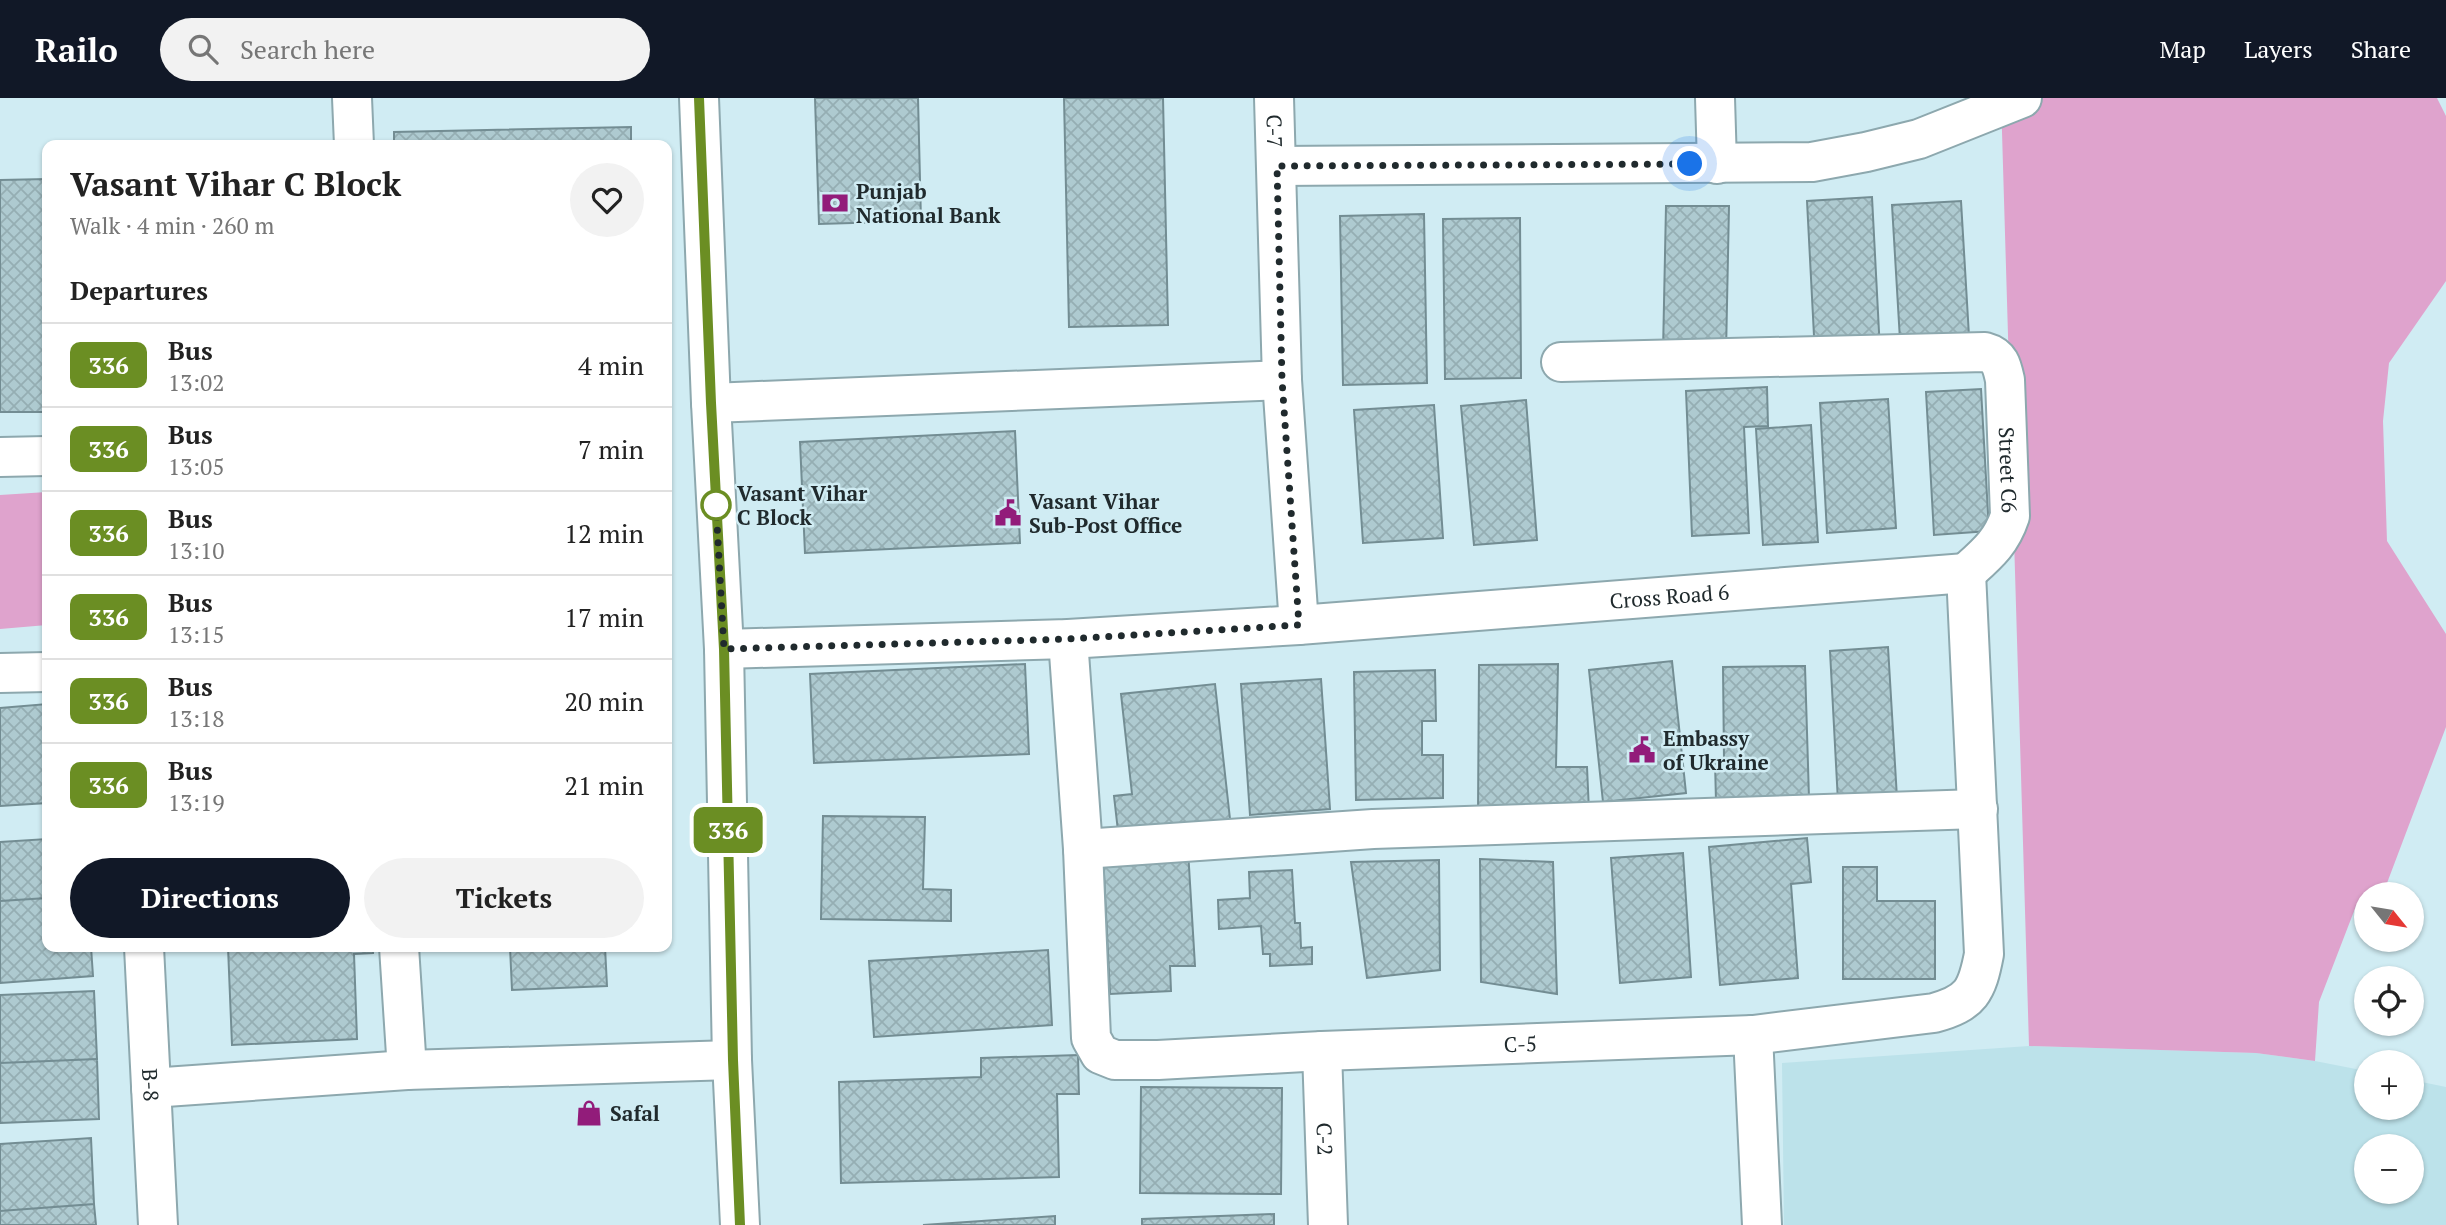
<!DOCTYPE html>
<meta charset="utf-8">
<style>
body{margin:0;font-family:"PT Serif",serif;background:#f2f2f2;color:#222;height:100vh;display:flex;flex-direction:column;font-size:26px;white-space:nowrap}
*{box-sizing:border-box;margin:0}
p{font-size:23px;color:#767676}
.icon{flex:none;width:38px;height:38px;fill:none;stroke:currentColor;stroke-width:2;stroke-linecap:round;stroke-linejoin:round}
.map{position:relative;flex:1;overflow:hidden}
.side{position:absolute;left:42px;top:42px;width:630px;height:812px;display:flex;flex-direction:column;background:#fff;border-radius:14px;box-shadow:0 2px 5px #0004}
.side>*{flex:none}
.badge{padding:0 14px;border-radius:10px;font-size:24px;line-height:46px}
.needle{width:46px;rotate:120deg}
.fabs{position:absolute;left:2354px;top:784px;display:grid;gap:14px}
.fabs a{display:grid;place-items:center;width:70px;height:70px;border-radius:50%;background:#fff;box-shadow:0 2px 5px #0004;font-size:35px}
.you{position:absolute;width:35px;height:35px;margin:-18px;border:5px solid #fff;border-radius:50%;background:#1a73e8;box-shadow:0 0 0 10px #1a73e833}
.map>.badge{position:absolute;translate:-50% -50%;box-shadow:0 0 0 4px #fff}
h2{padding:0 28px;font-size:26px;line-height:63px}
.round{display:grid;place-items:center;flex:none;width:74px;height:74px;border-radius:37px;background:#f2f2f2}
.summary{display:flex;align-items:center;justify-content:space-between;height:119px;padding:0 28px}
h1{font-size:33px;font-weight:800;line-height:52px}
.cta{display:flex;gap:14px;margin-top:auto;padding:14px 28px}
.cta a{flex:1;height:80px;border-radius:42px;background:#111827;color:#fff;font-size:28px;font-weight:800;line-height:80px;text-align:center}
.cta a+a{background:#f2f2f2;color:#222}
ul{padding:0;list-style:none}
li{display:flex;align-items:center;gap:21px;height:84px;padding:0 28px;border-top:2px solid #e0e0e0}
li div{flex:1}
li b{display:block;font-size:26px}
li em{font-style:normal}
li .badge{min-width:77px;font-weight:700;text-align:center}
header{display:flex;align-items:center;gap:42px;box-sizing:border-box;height:98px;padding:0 35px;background:#111827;color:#fff}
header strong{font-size:33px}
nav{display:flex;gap:38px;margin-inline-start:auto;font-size:24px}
.search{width:490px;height:63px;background:#f2f2f2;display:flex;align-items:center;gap:18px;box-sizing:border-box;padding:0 24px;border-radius:38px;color:#767676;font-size:26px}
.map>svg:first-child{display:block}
.built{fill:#bce2ea;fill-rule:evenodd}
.park{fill:#dfa3cd}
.building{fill:url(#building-cross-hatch);stroke:#738d93;stroke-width:2}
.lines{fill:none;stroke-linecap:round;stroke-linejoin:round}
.minor-casing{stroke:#8da8ae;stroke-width:42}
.major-casing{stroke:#8da8ae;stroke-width:42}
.minor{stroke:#fff;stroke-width:38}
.major{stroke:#fff;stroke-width:38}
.line-casing{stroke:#fff;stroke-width:16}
.line{stroke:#6b8e23;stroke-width:10}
.walk{stroke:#202a2d;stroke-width:7;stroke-dasharray:0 12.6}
.stop-dot{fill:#fff;stroke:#6b8e23;stroke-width:3.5}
.labels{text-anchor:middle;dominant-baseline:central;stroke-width:5;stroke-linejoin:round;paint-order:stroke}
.street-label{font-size:21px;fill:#202a2d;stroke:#d0ecf3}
.poi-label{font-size:21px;font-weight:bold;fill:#202a2d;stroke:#d0ecf3;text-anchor:start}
.stop-label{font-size:21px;font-weight:bold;fill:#202a2d;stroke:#d0ecf3;text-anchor:start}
</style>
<header>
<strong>Railo</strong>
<div class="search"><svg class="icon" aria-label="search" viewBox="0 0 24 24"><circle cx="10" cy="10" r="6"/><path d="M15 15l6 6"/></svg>Search here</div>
<nav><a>Map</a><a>Layers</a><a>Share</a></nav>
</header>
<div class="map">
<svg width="2446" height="1127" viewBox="0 0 2446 1127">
<defs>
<pattern id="building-cross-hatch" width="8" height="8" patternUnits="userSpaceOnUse" patternTransform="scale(1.75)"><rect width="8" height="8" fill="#aecad0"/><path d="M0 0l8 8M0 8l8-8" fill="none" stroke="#95aeb3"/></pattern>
</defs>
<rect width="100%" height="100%" fill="#d0ecf3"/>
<!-- built -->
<path class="built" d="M2029,948l227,7 59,8 51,10v37h46v-28l34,7v138h-662l-2,-162zM2366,1048h46v46h-46z"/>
<!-- park -->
<path class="park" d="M2001,0h436l9,18v165l-57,82 -6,58 4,120 59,93v93l-62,164 -6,3h-12v7l-10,5 -37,96 -4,59 -59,-8 -227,-7z
M47,394v133l-47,4v-134z"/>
<!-- building -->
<path class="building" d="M815,0h103l3,123 -102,3z
M1064,0h99l5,227 -99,2z
M631,29v18h-237v-13z
M47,81v233h-47v-232z
M1872,99l8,154 -65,4 -8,-154z
M1961,103l8,135 -69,4 -8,-135z
M1666,108h63l-3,147 -63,-1z
M1424,116l3,169 -84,2 -3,-169z
M1520,120l1,160 -76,1 -2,-160z
M1767,289l1,39 -24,1 5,106 -57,3 -6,-145z
M1981,291l8,142 -55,4 -8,-143z
M1888,301l8,129 -69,5 -7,-130z
M1526,302l11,140 -63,5 -13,-139z
M1434,307l9,133 -80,5 -9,-133z
M1811,327l7,117 -55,3 -7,-116z
M1015,333l5,112 -215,10 -5,-111z
M1888,549l9,151 -59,4 -8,-151z
M1672,563l14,132 -83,9 -14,-132z
M1025,566l4,90 -215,9 -4,-89z
M1558,566l-2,103h31l2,44 -111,3 1,-149z
M1805,568l4,132 -93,3 -1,-39 9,-3 -1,-92z
M1435,572l1,51h-14v34h21v43l-87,2 -2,-128z
M1321,581l9,130 -80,6 -9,-131z
M1215,586l16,144 -112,12 -5,-44 18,-2 -11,-100z
M47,606v99l-47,3v-98z
M823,718l102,1 -2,72 28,1v31l-130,-2z
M1807,740l4,44 -20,2 7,94 -78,7 -11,-138z
M47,741v59l-47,3v-59z
M1188,752l7,116h-25l1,25 -61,3 -7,-140z
M1683,755l8,124 -71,6 -9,-125z
M1480,761l73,3 4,132 -76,-12z
M1439,762l1,110 -73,8 -16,-116z
M1843,769h34v34h58v78h-92z
M1292,772l3,53h5l1,25 11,-1v17l-42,2v-12h-7l-2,-28 -42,3 -1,-29 32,-2 -1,-26z
M47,800v49h44l2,29 -93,7v-82z
M228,849h145v6l-19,1 3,85 -125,6z
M510,849h95l2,39 -95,4z
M1048,852l4,75 -178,12 -5,-76z
M94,893l3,68 -97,4v-68z
M1078,957l1,39h-22l2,83 -218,6 -2,-101 142,-5v-19z
M97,961l2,60 -99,4v-60z
M1141,989l141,1 -1,106 -141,-1z
M91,1040l3,66 -94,7v-67z
M94,1106l2,21h-96v-14z
M1274,1116v11h-132v-6z
M1055,1118v9h-132z"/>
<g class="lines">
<!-- minor casing -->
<g class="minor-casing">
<g id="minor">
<path d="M352,0l2,47"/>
<path id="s1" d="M1274,0l8,282 17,245"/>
<path d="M1715,0l2,66"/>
<path d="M1277,68l535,-4 54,-10 53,-13 103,-41"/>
<path id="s2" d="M1561,264l424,-10c15,4 17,14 20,28l5,136c-9,27 -23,38 -44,57"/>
<path d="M711,305l571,-23"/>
<path d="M0,359l47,-1"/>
<path id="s3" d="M1068,541l15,210 8,189 9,16 15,6h43l164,-9 431,-16 181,-22c37,-10 43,-22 50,-59l-18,-381"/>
<path id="s4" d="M724,551l344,-10 231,-14 667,-52"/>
<path d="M0,575l47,-1"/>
<path d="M1083,751l290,-20 605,-20"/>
<path id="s5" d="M144,849l14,278"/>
<path d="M399,849l8,123"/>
<path d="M1753,937l9,190"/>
<path id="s6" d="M1322,953l6,174"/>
<path d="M151,990l256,-18 325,-10"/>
</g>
</g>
<!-- major casing -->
<g class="major-casing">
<path id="major" d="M699,0l12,305 13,246 8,411 8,165"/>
</g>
<!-- minor -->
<use href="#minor" class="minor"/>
<!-- major -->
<use href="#major" class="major"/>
</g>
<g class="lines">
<!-- line casing -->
<g class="line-casing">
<path id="line" d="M699,0l12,305 13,246 9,411 7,165"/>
</g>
<!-- line -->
<use href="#line" class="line"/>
<!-- walk -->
<path class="walk" d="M716,407l8,144 344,-10 231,-14 -17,-245 -5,-214 413,-2"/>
</g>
<!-- icons -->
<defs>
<g id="bank-bare" transform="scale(2.1)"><path d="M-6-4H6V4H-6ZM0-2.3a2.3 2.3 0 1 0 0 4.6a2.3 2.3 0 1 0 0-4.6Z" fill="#921c7a" stroke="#d0ecf3" stroke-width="2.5" paint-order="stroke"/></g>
<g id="civic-bare" transform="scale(2.1)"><path d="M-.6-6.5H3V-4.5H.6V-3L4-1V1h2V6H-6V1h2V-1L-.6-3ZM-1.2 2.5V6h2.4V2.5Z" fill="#921c7a" stroke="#d0ecf3" stroke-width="2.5" paint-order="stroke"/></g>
<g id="shop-bare" transform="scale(2.1)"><path d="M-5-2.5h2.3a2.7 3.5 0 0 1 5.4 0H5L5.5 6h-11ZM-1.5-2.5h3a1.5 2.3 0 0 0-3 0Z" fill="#921c7a" stroke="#d0ecf3" stroke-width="2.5" paint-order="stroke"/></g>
</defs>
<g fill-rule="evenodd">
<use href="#bank-bare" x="835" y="105"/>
<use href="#civic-bare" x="1008" y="415"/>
<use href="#civic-bare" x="1642" y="652"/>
<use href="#shop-bare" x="589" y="1015"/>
</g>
<!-- markers -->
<circle class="stop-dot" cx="716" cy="407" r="14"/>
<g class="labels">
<!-- street labels -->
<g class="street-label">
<text stroke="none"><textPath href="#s1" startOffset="33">C-7</textPath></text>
<text stroke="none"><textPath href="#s2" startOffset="551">Street C6</textPath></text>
<text stroke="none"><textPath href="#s4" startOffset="947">Cross Road 6</textPath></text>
<text stroke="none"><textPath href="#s3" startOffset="840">C-5</textPath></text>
<text stroke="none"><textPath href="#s5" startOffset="138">B-8</textPath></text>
<text stroke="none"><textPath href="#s6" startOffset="88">C-2</textPath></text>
</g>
<!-- poi labels -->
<g class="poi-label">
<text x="856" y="93">Punjab<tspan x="856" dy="24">National Bank</tspan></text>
<text x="1029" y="403">Vasant Vihar<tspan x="1029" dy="24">Sub-Post Office</tspan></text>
<text x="1663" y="640">Embassy<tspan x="1663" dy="24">of Ukraine</tspan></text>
<text x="610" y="1015">Safal</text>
</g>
<!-- stop labels -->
<g class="stop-label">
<text x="737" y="395">Vasant Vihar<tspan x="737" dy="24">C Block</tspan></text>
</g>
</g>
</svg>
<div class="fabs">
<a><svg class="needle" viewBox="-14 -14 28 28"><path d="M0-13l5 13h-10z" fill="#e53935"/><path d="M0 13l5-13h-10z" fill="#767676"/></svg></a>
<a><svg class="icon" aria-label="locate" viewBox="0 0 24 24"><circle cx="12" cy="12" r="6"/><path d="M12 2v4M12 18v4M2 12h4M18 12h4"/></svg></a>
<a>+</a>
<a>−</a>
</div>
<div class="you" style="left:1690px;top:66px"></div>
<b class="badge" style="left:728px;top:732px;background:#6b8e23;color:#fff">336</b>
<section class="side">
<div class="summary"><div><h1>Vasant Vihar C Block</h1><p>Walk · 4 min · 260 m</p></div><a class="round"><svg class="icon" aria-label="heart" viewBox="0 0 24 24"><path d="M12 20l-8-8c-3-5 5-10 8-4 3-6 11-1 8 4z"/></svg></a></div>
<h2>Departures</h2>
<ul>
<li><span class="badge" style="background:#6b8e23;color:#fff">336</span><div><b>Bus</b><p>13:02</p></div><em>4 min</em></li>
<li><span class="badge" style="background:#6b8e23;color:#fff">336</span><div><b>Bus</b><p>13:05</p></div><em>7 min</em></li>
<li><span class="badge" style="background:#6b8e23;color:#fff">336</span><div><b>Bus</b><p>13:10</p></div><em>12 min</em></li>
<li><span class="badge" style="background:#6b8e23;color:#fff">336</span><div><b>Bus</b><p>13:15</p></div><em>17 min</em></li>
<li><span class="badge" style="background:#6b8e23;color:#fff">336</span><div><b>Bus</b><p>13:18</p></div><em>20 min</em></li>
<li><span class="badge" style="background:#6b8e23;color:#fff">336</span><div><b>Bus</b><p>13:19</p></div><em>21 min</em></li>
</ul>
<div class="cta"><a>Directions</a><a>Tickets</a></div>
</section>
</div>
